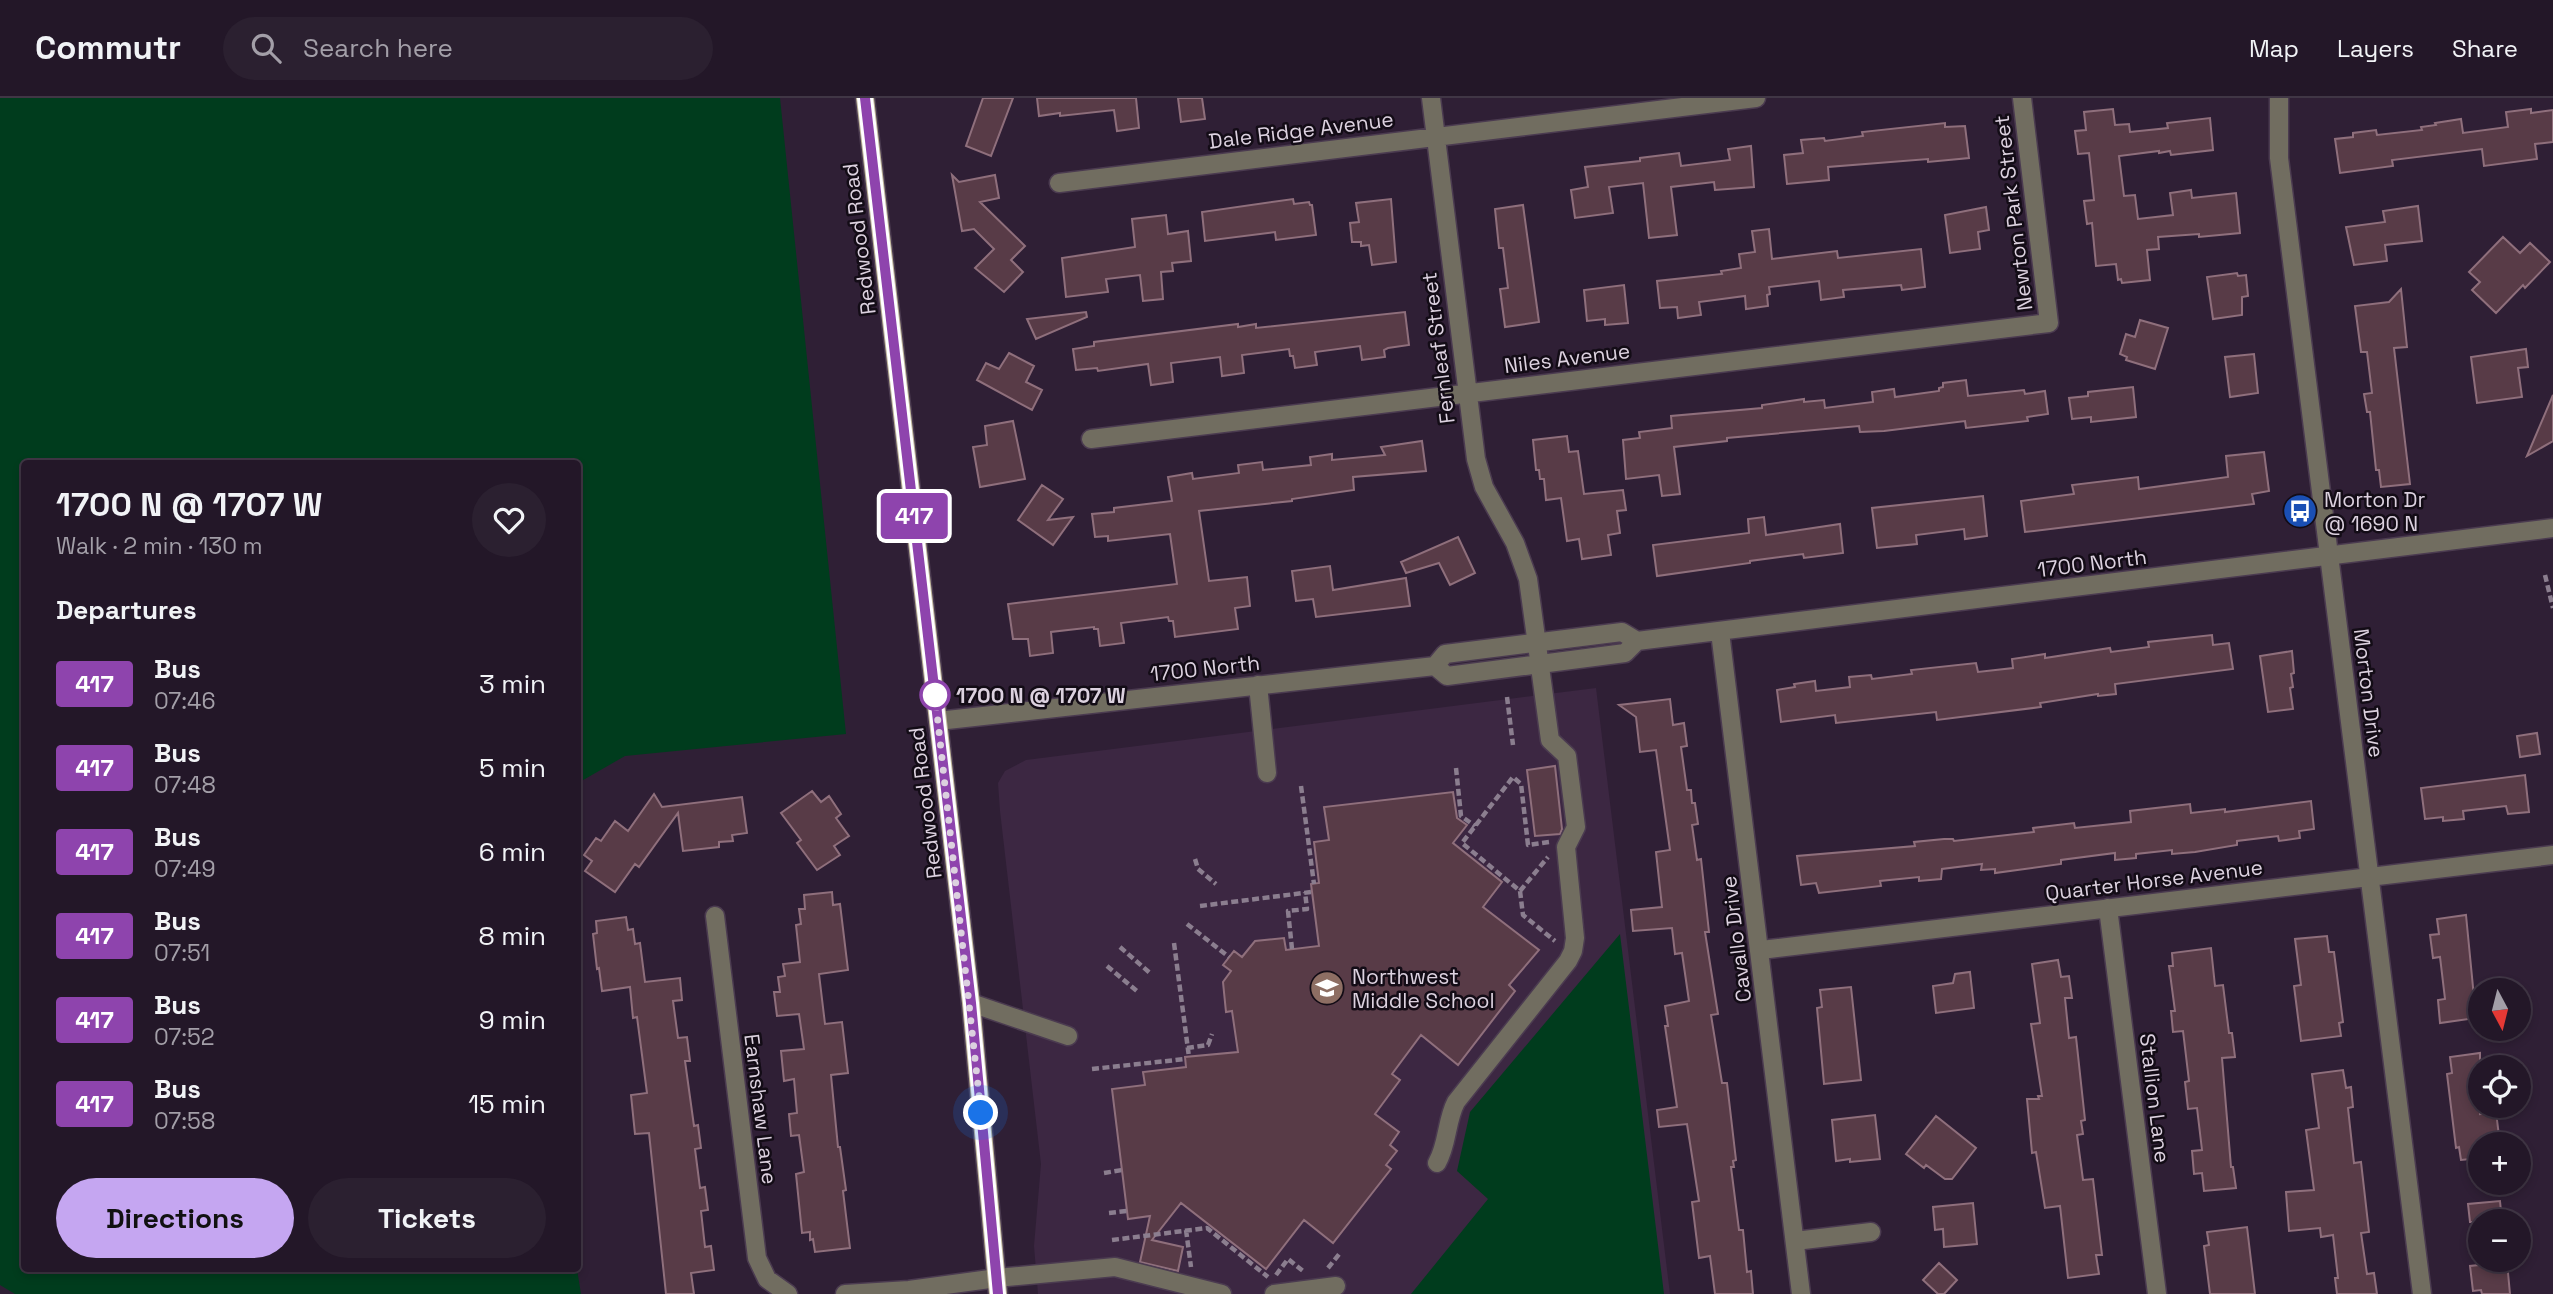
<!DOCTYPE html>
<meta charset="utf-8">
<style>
body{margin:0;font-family:"Space Grotesk",sans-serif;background:#2b2030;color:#f1f3f6;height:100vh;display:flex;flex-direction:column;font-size:26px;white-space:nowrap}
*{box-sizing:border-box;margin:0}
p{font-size:23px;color:#a39fa8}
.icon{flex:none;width:38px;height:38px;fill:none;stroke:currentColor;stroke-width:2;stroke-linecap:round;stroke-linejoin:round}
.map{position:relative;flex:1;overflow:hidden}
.details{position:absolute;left:21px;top:362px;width:560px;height:812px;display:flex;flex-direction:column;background:#231728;border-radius:7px;box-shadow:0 4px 10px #0003,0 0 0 2px #403645}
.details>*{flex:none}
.badge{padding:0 14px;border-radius:5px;font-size:24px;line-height:46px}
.needle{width:46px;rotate:173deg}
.fabs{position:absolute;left:2468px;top:880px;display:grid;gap:14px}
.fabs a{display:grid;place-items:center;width:63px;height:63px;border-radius:50%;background:#231728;box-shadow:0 4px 10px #0003,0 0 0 2px #403645;font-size:35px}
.you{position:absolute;width:35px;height:35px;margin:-18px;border:5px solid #fff;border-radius:50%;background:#1a73e8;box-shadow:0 0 0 10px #1a73e833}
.map>.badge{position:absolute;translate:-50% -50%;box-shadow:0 0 0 4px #fff}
h2{padding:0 35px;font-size:26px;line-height:63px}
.round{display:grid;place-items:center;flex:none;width:74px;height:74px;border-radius:37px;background:#2b2030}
.headline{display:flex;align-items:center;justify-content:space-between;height:119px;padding:0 35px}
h1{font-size:33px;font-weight:700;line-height:52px}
.action{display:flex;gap:14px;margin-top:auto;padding:14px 35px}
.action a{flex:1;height:80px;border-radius:42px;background:#c5a6f1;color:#111;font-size:28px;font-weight:700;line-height:80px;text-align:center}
.action a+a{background:#2b2030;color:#f1f3f6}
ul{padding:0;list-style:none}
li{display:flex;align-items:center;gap:21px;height:84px;padding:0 35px}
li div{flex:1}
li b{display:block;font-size:26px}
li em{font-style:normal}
li .badge{min-width:77px;font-weight:700;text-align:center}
header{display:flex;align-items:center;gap:42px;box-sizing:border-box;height:98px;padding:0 35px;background:#231728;border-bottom:2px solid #403645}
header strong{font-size:33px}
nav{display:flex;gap:38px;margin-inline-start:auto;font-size:24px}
.search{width:490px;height:63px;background:#2b2030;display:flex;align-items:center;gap:18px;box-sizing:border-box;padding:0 24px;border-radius:38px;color:#a39fa8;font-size:26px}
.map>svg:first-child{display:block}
.built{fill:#3c2742}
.green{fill:#003c1d}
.building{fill:#583b47;stroke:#8f6f7c;stroke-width:2}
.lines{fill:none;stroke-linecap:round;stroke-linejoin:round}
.minor-casing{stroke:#4b3b50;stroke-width:21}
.major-casing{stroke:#4b3b50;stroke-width:21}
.path{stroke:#8b7e8f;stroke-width:4.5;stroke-dasharray:7 3.5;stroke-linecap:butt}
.minor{stroke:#716d60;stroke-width:18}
.major{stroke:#bdb499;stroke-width:18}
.line-casing{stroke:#fff;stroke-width:16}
.line{stroke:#8e44ad;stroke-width:10}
.walk{stroke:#dcd1df;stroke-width:7;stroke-dasharray:0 12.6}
.stop-dot{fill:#fff;stroke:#8e44ad;stroke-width:3.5}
.labels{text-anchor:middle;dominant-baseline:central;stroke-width:5;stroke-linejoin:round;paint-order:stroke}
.street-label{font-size:21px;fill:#dcd1df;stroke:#130c16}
.poi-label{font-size:21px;fill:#dcd1df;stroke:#130c16;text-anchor:start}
.stop-label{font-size:21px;font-weight:bold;fill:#dcd1df;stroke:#130c16;text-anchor:start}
</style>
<header>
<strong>Commutr</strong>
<div class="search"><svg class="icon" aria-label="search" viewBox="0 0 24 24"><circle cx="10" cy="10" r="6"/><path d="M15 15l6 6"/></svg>Search here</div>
<nav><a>Map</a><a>Layers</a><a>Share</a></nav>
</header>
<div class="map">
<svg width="2553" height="1196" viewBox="0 0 2553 1196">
<rect width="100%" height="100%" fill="#2f1f35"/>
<!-- built -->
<path class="built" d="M1596,590l74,606h-632l-4,-48 7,-82 -41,-353 -2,-28 7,-12 21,-11z"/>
<!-- green -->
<path class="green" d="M0,0h780l66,636 -221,22 -47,27v-319h-554v805h553l4,25h-566l-15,-9z
M1620,836l44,360h-253l77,-95 -31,-28 13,-59z"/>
<!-- building -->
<path class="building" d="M983,0h30l-22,58 -25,-10z
M1037,0h99l3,30 -22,3 -3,-21 -54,6v-3l-21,3z
M1178,0h24l3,21 -24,3z
M2113,11l2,16 14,-1 1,8 38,-4 -1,-5 43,-5 3,32 -42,5 -1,-4 -11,2v-2l-40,5 5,40 11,-1 3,24 35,-4 -3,-22 21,-3 1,8 44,-5 4,40 -41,4v-3l-41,3 1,12 -12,1 3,30 -28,3 -1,-4 -3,1 -2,-16 -20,2 -4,-43 -5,1 -3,-23 10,-1 -5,-47 -11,1 -3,-23 11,-1 -2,-18z
M2531,11v4l22,-3v32l-18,2 2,15 -53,7 -2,-17 -90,11 1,6 -53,7 -5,-34 18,-2v-4l23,-3 1,5 45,-5 -1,-3 15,-2 -1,-2 26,-4 2,14 45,-6 -2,-15z
M1945,25v4l20,-1 4,32 -41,4v-3l-100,8 1,13 -42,4 -3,-29 19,-2 -2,-13 23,-2 1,3 38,-5 -1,-4z
M1751,48l3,41 -39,3 -1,-8 -43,5 6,48 -28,3 -6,-55 -34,4 4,26 -38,5 -4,-28 17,-3 -3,-20 55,-6v-3l39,-5 2,13 49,-6 -2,-11z
M952,77l7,7 36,-7 4,23 -19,4 45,44 -14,14 12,12 -19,20 -29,-24 19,-19 -20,-20 -12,2z
M1293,101l1,5 15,-2 1,3h2l4,30 -40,5 -1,-8 -70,9 -3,-29z
M1391,101l5,63 -24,3 -3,-20 -8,1v-4h-9l-2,-19 9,-1 -3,-19z
M1523,107l16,117 -34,5 -5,-38 8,-1 -5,-40h-4l-4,-39z
M2418,108l4,35 -37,4 2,16 -33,4 -8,-38 39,-5 -2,-11z
M1986,109l3,23 -11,2 2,17 -30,4 -5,-38z
M1166,117l2,19 20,-3 3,30 -19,2 1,8 -12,1 2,27 -20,2 -3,-26 -34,4 2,13 -42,5 -4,-39 73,-11 -3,-28z
M1769,131l3,30 65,-8 1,7 83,-9 4,38 -23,3 -1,-5 -58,5 1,7 -23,3 -2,-19 -50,6 1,7 -3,1 1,11 -22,3 -1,-13 -46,6 2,13 -23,3 -1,-11 -17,1 -3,-27 65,-7 -1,-3 20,-3 -2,-14 16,-2 -3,-21z
M2503,139l17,16 10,-10 20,19 -25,26 -2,-3 -27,28 -24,-23 8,-8 -11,-10z
M2237,175l1,3 8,-1 2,21 -6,1v18l-29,4 -6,-42z
M1624,187l4,38 -23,2v-6l-18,2 -3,-31z
M2401,191l6,58 -13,1 16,136 -29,3 -2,-17h-3l-6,-58h-3l-3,-18 8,-1 -5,-41h-6l-6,-46 34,-4z
M1086,214l1,5 -51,22 -9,-20z
M1405,214l4,33 -21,3 -4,2 1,7 -23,3 -2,-14 -45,6 2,13 -22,3 -2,-12h-3l-1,-7 -47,6 2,18 -22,3 -2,-19 -49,6 2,19 -22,3 -3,-21 -50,7 -1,-3 -21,2 -3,-21 21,-3v-4l144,-18v3l18,-3v4z
M2140,222l28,8 -13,41 -29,-9 1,-3 -7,-3 6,-20 9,3z
M2526,251l2,18 -10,1 4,29 -45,6 -6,-46z
M1009,255l25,13 -8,16 16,8 -10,20 -55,-30 9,-17 13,6z
M2254,256l4,39 -28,4 -5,-40z
M1966,282l2,16 56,-6 1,4 20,-3 3,23 -21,3 1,4 -62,7 -1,-7 -81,10 -24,1 -1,-6 -132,12v3l-53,6 6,47 -18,2 -3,-21 -33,4 -3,-39 17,-2 -1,-6 33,-4 -1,-12 91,-8v-3l42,-6v3l20,-2 1,8 48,-6 -1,-10 22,-3 1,8 44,-6v-3l4,-1v-4z
M2133,289l3,30 -45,5v-5l-19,2 -3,-21 19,-2v-4z
M2553,297v46l-26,15z
M1013,323l12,58 -45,8 -7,-40 14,-2 -2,-19z
M1567,338l2,16 9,-1 6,43 39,-4 3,20 -9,1 3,22 -12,2 3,20 -29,4 -3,-20 -12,2 -6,-43 -15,2 -2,-21h-4l-1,-9h-3l-3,-30z
M1422,343l4,30 -73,6 1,13 -62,9v2l-93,10 10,70 38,-4 3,29 -15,2 3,21 -63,8 -2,-16h-4l-1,-4 -47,6 3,20 -24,3 -2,-17h-4v-2l-43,5 2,21 -23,3 -2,-17h-15l-5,-35 169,-20 -7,-50 -62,7v-5l-13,1 -3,-23 22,-2v-4l58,-7 -4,-24 24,-4 1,6 46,-6 -1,-8 24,-3 1,8 48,-5 -1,-8 22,-3v6l53,-5 -4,-8z
M2264,354l5,39 -17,3 2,10 -229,28 -4,-31 53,-7 -2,-9 66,-8 1,12 89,-12 -2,-21z
M1042,387l21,14 -15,21 25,-3 -20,28 -35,-25z
M1983,398l4,40 -22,3 -1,-10 -48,6 1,9 -40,4 -5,-40z
M1764,419l2,18 74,-11 3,29 -39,5 -1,-4 -53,7v2l-93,13 -4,-31 96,-12 -1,-14z
M1458,439l17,36 -25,12 -11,-22 -33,10 -5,-11z
M1330,468l3,24 73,-12 4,28 -94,11 -3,-18 -17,2 -4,-30z
M2212,537l1,10 16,-2 4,26 -118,15 1,10 -18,2v-2l-58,9 1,4 -104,13 -1,-8 -100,11 -1,-8 -54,7 -4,-32 18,-3 -1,-3 21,-3 1,10 34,-4 -1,-10 22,-2 1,4 40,-5 -1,-4 65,-7 2,9 35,-4 -1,-9 33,-5v4l65,-10 1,4 38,-5 -1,-5z
M2292,553l2,22 -3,1 2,13 -3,1 3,21 -25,3 -8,-56z
M1670,601l3,26 11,-2 3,23 -6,1 6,43h4l1,13h3l3,21 -6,1 5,35 4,-1 8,73h-4l13,82 -7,1 11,68h5l9,77 -3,1 1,6h-3l8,63h4l4,42 4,-1 2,23h-38l-5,-38 -11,2 -7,-56 7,-1 -12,-77 -28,3 -2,-17 20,-3 -12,-81h3l-3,-20 24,-5 -7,-48 -7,1 -3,-26 -39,3 -2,-21 31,-3 -6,-55 14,-2 -14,-100 -16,2 -4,-35 -17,-12z
M2537,635l3,21 -20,3 -3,-21z
M1555,668l7,63 -2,5 -25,2 -8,-66z
M2525,677l4,37 -21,2 -2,-8 -43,5 1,8 -21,2v-4l-18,2 -4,-31z
M812,693l9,11 8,-6 12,18 -5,4 13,18 -15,10 6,9 -23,15 -20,-27 4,-3 -20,-27z
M1453,694l4,26 10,7 -14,18 49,39 -19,25 56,43 -30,35 6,6 -57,74 -37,-30 -29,39 8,6 -25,34 24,18 -9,13 7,6 -11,14 5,4 -58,74 -29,-23 -38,49 -85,-66 -29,37 31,7 -5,24 -38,-9 10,-46 -22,3 -16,-130 33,-4 -2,-13 43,-5 -1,-10 53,-5 -6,-41 -6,1 -3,-30 8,-11 -8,-6 11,-14 8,6 13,-16 29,-3 2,12 33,-4 -8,-62 8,-1 -5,-41 15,-2 -5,-33z
M654,696l8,13 80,-10 5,36 -15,2 1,6 -14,1v5l-36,4 -5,-38 -39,54 -4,-3 -20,28 -30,-21 7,-10 -8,-6 12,-17 5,3 14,-20 13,10z
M2311,703l3,28 -15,2 1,7 -21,3 -1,-5 -41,5v4l-42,7 -23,2v-4l-36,4v4l-21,2v-7l-54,7v4l-66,9v-4l-14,1 1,-6 -40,5 -1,10 -22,2v-4l-39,4 1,5 -62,7 -3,-10 -15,2 -4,-29 118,-10 -1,-4 30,-3h9l1,2 80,-9 -1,-4 41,-5 1,5 56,-6 -1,-11 60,-7 1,9 34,-4v3z
M832,794l1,13 7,-1 8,66 -29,4 6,50 17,-2 6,51 -17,2 7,72h2l6,43 -3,1 7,57 -35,4 -2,-13 -3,1v-8l-8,1 -6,-59 8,-2 -5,-37 -8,1 -2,-22 8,-1 -3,-34 -10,2 -3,-30 23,-2 -5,-35 -22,2 -3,-24h6l-2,-15 7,-1 -2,-12 17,-2 -4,-37 5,-1 -2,-15h6l-1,-14z
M2466,817l10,103 -36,5 -2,-23 7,-1 -5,-42 -7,1 -3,-23 9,-1 -2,-15z
M626,819l2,13 5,-1 2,15 5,-1 5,39 35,-4 2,22 -9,1 5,37 9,-1 3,24h-5l9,65 4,-1 3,23 -6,1 5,39 5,-1 3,23 -7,1 4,36 6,-1 3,24 -23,3 3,21h-28l-17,-161 -14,1 -4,-39 16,-2 -10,-76 -4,1 -3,-31 -28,4 -3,-23 -2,1 -4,-35 4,-1 -1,-12z
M2327,838l2,16h5l9,70 -4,1 2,13 -40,5 -7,-55 7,-1 -6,-46z
M2211,850l4,38 8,-1 6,48h3l3,24 -13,1 9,109h2l3,21 -32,3 -2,-18 -8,1 -2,-23 10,-1 -5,-42 -9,1 -3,-27 4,-1 -6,-50 -10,1 -2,-21h4l-6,-45h4l-1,-13z
M2058,862l3,17 8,-1 3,22h-7l4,40 7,-1 9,83 -4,1 2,13 -6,1 6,45 10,-1 9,76h-6l3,19 -31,4 -8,-72 -15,2 -9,-56 -4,1 -5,-54h12l-1,-3h4l-11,-72 9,-1 -8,-59z
M1970,874l4,36 -38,5 -3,-27 20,-3 2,-9z
M1851,889l10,93 -37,4 -7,-76 5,-1 -2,-17z
M2480,955v61l16,-2 4,32h-20v14l-19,2 -2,-13 -3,1 -9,-74 5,-1 -2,-16z
M2343,972l3,18 5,-1 2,20 -5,1 6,55 7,-1 8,70 -8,1 6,41 7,-1 3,21h-40l-2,-16h3l-5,-43 -12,2 -1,-9 -31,3 -3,-39 28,-2 -8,-60 13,-2 -7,-54z
M1875,1017l5,44 -30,3v-3l-14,2 -4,-41z
M1936,1018l40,32 -24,31h-7l-19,-14 -2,3 -18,-14z
M2500,1103l2,21h-32l-2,-18z
M1973,1105l4,41 -33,3 -1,-18 -8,1 -2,-23z
M2247,1129l8,67h-45l-6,-48 5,-1 -2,-13z
M2507,1164l3,32h-28l-1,-4 -8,1 -3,-25z
M1939,1165l18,17 -13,14h-6l-15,-14z"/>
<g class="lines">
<!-- minor casing -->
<g class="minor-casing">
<path id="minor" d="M1431,0l45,361 8,28 31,56 13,36 22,161 17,16 9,71 -10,20 9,91 -2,13 -5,10 -112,141c-10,19 -8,42 -19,61
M2279,0v60l143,1136
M1059,85l697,-85
M1091,341l958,-116 -27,-225
M1720,534l81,662
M1435,568l10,-12 177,-22 15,9 916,-113
M1258,587l9,88
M938,623l497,-55 12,10 178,-23 12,-12
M2108,810l49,386
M715,818l42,342 10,21 21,15
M1761,852l792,-95
M971,905l97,33
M1795,1143l76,-9
M845,1196l64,-4 88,-12 118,-11 107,27
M1274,1196l62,-8"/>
</g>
<!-- major casing -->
<g class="major-casing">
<path id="major" d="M865,0l106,905 27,291"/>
</g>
<!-- path -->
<path class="path" d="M2545,477l8,33
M1507,599l6,48
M1456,670l5,48 14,10
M1301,688l13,98
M1549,744l-21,3 -7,-61 -8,-7 -51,66 58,48 3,24 32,26
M1195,761l3,10 18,15
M1520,793l28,-34
M1200,808l111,-14
M1187,826l42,33
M1174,845l15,114
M1120,849l30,26
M1292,851l-4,-38 19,-2 -2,-17
M1107,868l30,25
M1187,950l21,-3 4,-11
M1092,971l93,-10
M1104,1075l18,-3
M1109,1115l18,-2
M1186,1132l5,37
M1112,1142l95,-12 61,49
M1328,1170l12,-15
M1276,1177l12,-16 15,12"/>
<!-- minor -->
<use href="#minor" class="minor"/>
<!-- major -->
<use href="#major" class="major"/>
</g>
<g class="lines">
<!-- line casing -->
<g class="line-casing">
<path id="line" d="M865,0l106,905 27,291"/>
</g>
<!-- line -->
<use href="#line" class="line"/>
<!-- walk -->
<path class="walk" d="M935,597l46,418"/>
</g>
<!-- icons -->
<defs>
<g id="bus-disc" transform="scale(1.75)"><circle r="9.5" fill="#1a4fb4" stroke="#130c16"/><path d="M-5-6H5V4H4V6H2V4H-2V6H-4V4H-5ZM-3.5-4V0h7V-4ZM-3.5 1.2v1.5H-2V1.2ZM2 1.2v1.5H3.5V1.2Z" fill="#fff"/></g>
<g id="school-disc" transform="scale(1.75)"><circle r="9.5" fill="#8d6e63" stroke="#130c16"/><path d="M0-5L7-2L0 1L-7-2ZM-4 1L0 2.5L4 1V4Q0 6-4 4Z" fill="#fff"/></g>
</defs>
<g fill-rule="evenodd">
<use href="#bus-disc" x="2300" y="413"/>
<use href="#school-disc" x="1327" y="890"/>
</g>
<!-- markers -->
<circle class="stop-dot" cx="935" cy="597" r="14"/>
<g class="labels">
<!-- street labels -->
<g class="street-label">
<text transform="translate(1301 32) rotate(-7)">Dale Ridge Avenue</text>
<text transform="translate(2013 115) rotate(-97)">Newton Park Street</text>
<text transform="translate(859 141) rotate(-97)">Redwood Road</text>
<text transform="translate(1438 250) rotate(-97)">Fernleaf Street</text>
<text transform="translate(1567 260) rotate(-7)">Niles Avenue</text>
<text transform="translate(2092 465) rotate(-7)">1700 North</text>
<text transform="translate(1205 570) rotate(-6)">1700 North</text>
<text transform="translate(2369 595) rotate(83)">Morton Drive</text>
<text transform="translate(925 705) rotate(-97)">Redwood Road</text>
<text transform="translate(2154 782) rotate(-7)">Quarter Horse Avenue</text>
<text transform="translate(1736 841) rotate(-97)">Cavallo Drive</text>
<text transform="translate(2155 1000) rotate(83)">Stallion Lane</text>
<text transform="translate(761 1011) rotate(83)">Earnshaw Lane</text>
</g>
<!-- poi labels -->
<g class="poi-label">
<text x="2324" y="401">Morton Dr<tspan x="2324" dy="24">@ 1690 N</tspan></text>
<text x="1352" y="878">Northwest<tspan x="1352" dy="24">Middle School</tspan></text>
</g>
<!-- stop labels -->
<g class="stop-label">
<text x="956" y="597">1700 N @ 1707 W</text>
</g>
</g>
</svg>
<div class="fabs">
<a><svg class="needle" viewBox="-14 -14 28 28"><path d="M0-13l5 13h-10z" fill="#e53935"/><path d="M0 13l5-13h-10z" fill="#a39fa8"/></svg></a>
<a><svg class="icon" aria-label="locate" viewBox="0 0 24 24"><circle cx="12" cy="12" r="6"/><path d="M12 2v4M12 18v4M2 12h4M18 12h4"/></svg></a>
<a>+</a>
<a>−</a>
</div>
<div class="you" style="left:981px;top:1015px"></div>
<b class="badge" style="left:914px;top:418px;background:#8e44ad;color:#fff">417</b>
<section class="details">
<div class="headline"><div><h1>1700 N @ 1707 W</h1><p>Walk · 2 min · 130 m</p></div><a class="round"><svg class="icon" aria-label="heart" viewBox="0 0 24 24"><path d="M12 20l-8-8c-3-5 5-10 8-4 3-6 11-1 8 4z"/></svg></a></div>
<h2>Departures</h2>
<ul>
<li><span class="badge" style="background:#8e44ad;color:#fff">417</span><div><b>Bus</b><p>07:46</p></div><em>3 min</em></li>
<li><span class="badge" style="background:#8e44ad;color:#fff">417</span><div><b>Bus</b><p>07:48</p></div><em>5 min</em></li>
<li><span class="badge" style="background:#8e44ad;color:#fff">417</span><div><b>Bus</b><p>07:49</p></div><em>6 min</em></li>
<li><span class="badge" style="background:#8e44ad;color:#fff">417</span><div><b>Bus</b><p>07:51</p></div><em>8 min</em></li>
<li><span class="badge" style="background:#8e44ad;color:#fff">417</span><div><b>Bus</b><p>07:52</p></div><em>9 min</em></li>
<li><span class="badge" style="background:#8e44ad;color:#fff">417</span><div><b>Bus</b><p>07:58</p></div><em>15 min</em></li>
</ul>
<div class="action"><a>Directions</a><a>Tickets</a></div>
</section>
</div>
